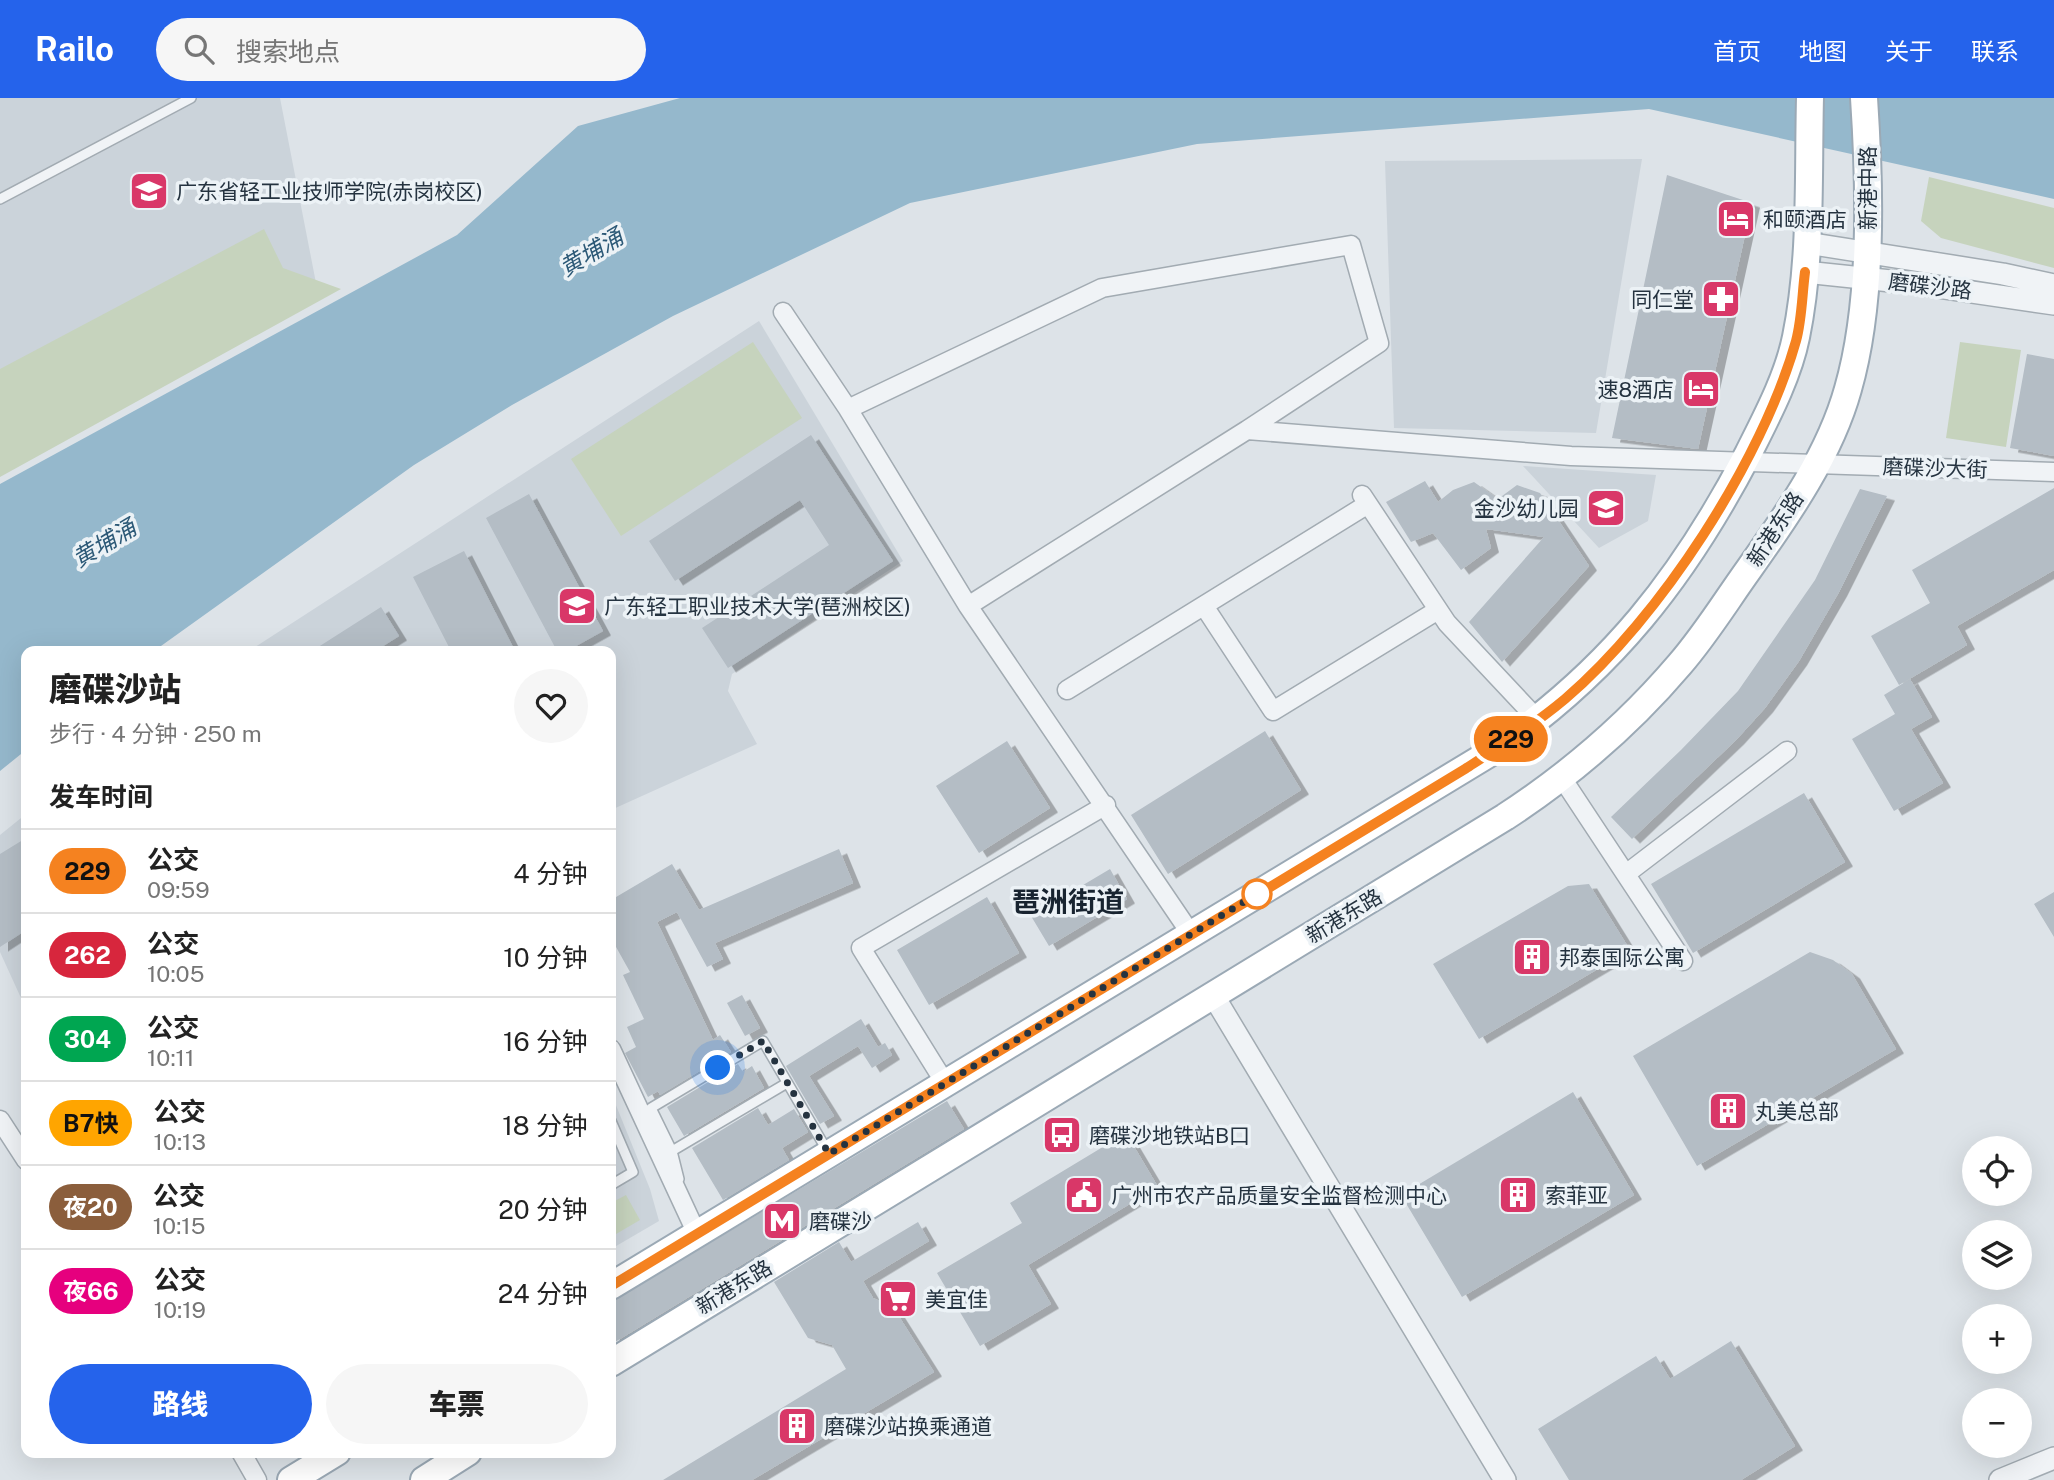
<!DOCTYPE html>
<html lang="zh">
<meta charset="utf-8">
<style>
body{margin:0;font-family:"Public Sans","Noto Sans SC",sans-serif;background:#f6f6f6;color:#222;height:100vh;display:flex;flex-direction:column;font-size:26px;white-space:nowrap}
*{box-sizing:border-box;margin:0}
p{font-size:23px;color:#767676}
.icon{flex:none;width:38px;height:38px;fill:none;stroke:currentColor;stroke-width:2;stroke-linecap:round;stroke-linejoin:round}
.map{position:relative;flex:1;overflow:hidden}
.side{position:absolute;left:21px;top:548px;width:595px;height:812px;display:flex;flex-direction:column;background:#fff;border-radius:14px;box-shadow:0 7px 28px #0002}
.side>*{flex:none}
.badge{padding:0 14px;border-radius:23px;font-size:24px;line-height:46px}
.fabs{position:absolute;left:1962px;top:1038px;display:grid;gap:14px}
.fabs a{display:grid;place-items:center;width:70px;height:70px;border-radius:50%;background:#fff;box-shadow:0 7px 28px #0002;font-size:35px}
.you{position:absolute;width:35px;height:35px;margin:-18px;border:5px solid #fff;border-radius:50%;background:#1a73e8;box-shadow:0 0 0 10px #1a73e833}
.map>.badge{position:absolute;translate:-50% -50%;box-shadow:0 0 0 4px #fff}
h2{padding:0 28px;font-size:26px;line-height:63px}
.round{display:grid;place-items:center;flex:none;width:74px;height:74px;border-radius:37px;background:#f6f6f6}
.summary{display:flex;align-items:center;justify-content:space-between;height:119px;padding:0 28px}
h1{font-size:33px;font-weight:800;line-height:52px}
.primary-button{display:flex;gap:14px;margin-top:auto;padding:14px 28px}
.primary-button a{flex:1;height:80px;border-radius:42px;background:#2563eb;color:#fff;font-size:28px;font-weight:800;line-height:80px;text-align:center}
.primary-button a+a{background:#f6f6f6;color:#222}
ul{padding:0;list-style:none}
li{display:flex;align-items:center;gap:21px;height:84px;padding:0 28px;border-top:2px solid #e0e0e0}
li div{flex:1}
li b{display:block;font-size:26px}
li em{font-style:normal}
li .badge{min-width:77px;font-weight:700;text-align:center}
header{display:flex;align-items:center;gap:42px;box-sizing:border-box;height:98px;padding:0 35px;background:#2563eb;color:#fff}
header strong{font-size:33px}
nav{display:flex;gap:38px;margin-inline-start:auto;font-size:24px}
.search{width:490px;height:63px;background:#f6f6f6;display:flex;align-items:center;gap:18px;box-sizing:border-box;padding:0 24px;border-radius:38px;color:#767676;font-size:26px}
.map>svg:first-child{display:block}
.built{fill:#cbd3da}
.green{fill:#c6d3bd}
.water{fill:#95b8cc}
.building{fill:#b4bdc5;filter:url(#shadow)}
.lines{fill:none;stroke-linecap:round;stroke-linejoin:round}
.service-casing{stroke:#a2abb2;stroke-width:12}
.minor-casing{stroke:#a2abb2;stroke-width:21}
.tertiary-casing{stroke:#a2abb2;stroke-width:24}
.primary-casing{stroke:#9ba9b5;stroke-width:30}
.service{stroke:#f0f3f6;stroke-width:9}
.minor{stroke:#f0f3f6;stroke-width:18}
.tertiary{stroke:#f0f3f6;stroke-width:21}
.primary{stroke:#fff;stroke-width:26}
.line-casing{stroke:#fff;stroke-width:16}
.line{stroke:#f58220;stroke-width:10}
.walk{stroke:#253340;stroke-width:7;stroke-dasharray:0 12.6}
.stop-dot{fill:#fff;stroke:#f58220;stroke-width:3.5}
.labels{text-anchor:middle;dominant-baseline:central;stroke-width:7;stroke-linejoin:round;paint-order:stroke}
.street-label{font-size:21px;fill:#253340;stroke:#ecf2f6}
.poi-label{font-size:21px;fill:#253340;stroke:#ecf2f6;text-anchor:start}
.water-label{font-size:23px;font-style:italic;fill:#2c5977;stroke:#ecf2f6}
.district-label{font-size:28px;font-weight:bold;fill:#182430;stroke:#ecf2f6}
</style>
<header>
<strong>Railo</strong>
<div class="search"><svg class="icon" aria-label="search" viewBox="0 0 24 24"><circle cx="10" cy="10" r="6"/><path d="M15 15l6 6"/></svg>搜索地点</div>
<nav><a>首页</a><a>地图</a><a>关于</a><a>联系</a></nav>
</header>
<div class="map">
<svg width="2054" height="1382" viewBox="0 0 2054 1382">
<defs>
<filter id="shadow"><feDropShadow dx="8" dy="4.5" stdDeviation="0" flood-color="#0004"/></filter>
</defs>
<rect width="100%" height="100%" fill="#dde3e8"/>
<!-- built -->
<path class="built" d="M0,0h280l36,185 -316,177z
M1642,61l-46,274 -202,-5 -9,-267z
M759,223l144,240 -171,113 -4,17 29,53 -146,66v-159h-362z
M1523,368l133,9 -8,46 -49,27z
M26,716v195l-26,-57v-117z
M611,995l39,96 9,32 -48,28z"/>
<!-- green -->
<path class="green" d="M1929,79l125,31v60l-113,-30 -20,-17z
M264,131l19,39 58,21 -341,188v-108z
M753,244l49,76 -181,118 -50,-77z
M1960,244l61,8 -15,97 -60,-9z
M626,1097l14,25 -29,17v-34z"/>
<!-- water -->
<path class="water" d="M680,0h1374v101l-405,-90 -452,35 -287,59 -237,113 -161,89 -98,60 -260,186h-128v99l-26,21v-287l457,-249 121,-109z"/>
<!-- building -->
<path class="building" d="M1667,77l85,28 -54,246 -86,-11z
M2027,256l27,5v97l-44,-8z
M811,337l82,126 -165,107 -26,-40 127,-83 -29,-45 -125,81 -26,-40z
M1425,383l13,21 15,-12 21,-8 24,17 19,-14 23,8 49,73 -87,96 -33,-40 75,-85 -58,-8 5,19 -30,22 -28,-37 -22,9 -25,-40z
M2054,390v82l-97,56 10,19 -68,40 -28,-49 59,-33 -18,-33z
M1860,391l27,7 -48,96 -40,69 -34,47 -29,32 -104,99 -21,-22 70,-67 57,-59 77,-111z
M529,396l74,137 -36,20h-10l-71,-133z
M464,453l51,100h-64l-38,-74z
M381,509l18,29 -24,15h-63z
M1910,581l22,38 -21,12 32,54 -49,28 -42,-72 43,-25 -11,-19z
M1265,633l36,59 -133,84 -37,-59z
M1007,643l43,67 -71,45 -43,-67z
M1804,695l41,69 -152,91 -42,-69z
M26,740v92l-26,17v-93z
M839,751l14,34 -138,60 8,16 -16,8 -30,-55 -20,10 56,118 7,-5 11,17 -71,43 -2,-4 -10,6 -23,-44 11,-6 -9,-20 17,-8 -21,-44 7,-3 -19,-34v-38l61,-36 27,46z
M1110,771l17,30 -78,47 -18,-30z
M1589,786l41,66 -151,89 -46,-75 135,-78z
M2054,794v45l-20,-33z
M987,799l32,56 -90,52 -32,-55z
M1810,854l23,8 19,14 44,75 -199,117 -64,-110z
M742,897l18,33 -15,8 -18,-33z
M861,921l17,28 7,-4 7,12 -20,13 -14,-22 -49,30 25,40 -14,8 -34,-58z
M738,966l5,8 9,-6 12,22 -80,48 -17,-29z
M1573,994l61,103 -172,102 -61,-102z
M947,1003l17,28 -349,213 -4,-8v-32z
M758,1010l10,17 26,-16 14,23 -26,16 7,12 -66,40 -31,-52z
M1126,1035l32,54 -130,78 23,39 -71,42 -43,-73 85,-50 -12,-20z
M918,1124l11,19 -66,40 10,17 20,9 41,65 -182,108h-89l183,-111 -14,-24 -24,-7 -34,-56 65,-40 12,20z
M1731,1243l64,105 -54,34h-172l-31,-51 118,-73 14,23z"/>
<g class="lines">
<!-- service casing -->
<g class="service-casing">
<path id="service" d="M0,101l191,-101
M611,1023l22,51 -22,13
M672,1053l115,-68
M679,1081l-7,-28 -21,-43 112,-67 65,111"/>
</g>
<!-- minor casing -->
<g class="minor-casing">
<path id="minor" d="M783,214l65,97 120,197 223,328
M848,311l254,-121 249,-43 28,98 -132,87
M1362,397l85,128 91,97
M968,508l279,-176 324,26 483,16
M1204,508l69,105 165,-101
M1067,592l301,-186
M1562,680l121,183
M1626,776l161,-123
M611,951l86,185
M945,985l-84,-135 245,-143
M0,1022l26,40
M241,1354l16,28"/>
</g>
<!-- tertiary casing -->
<g class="tertiary-casing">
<path id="tertiary" d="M1807,145l196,31 51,11
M1805,174l105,11 144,21
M1213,897l292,485
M2000,1382l54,-22"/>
</g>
<!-- primary casing -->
<g class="primary-casing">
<path id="primary" d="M611,1188l884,-536c116,-80 188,-172 253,-296 18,-36 40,-77 48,-117 16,-78 12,-160 14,-239
M611,1265l894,-546c66,-43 124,-93 175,-153 26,-30 46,-63 69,-95 39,-55 81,-115 99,-180 25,-87 22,-201 16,-291
M291,1382l46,-28
M424,1382l44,-28"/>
</g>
<!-- service -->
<use href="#service" class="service"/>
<!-- minor -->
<use href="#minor" class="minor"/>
<!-- tertiary -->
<use href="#tertiary" class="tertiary"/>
<!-- primary -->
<use href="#primary" class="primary"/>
</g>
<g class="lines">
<!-- line casing -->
<g class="line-casing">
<path id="line" d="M611,1188l854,-517c34,-22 69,-44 100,-70 95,-81 197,-238 231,-358 6,-22 6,-46 9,-69"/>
</g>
<!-- line -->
<use href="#line" class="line"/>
<!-- walk -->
<path class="walk" d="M718,970l45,-27 66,113 433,-263 -5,3"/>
</g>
<!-- icons -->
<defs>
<g id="university-square" transform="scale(2.0125)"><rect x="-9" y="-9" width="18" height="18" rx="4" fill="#d93768" stroke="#ecf2f6"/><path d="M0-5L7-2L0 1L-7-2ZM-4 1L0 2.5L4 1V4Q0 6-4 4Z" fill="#fff"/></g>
<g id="hotel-square" transform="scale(2.0125)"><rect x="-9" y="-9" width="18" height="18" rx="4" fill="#d93768" stroke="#ecf2f6"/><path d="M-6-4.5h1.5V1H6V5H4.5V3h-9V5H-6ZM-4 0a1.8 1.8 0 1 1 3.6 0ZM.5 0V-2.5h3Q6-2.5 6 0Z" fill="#fff"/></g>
<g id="pharmacy-square" transform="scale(2.0125)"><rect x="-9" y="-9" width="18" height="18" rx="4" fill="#d93768" stroke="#ecf2f6"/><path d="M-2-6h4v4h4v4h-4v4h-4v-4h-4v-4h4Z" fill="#fff"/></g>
<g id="school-square" transform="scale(2.0125)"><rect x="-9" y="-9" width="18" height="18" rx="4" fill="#d93768" stroke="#ecf2f6"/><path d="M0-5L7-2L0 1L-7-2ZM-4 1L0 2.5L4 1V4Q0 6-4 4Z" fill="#fff"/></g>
<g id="building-square" transform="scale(2.0125)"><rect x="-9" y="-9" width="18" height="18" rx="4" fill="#d93768" stroke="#ecf2f6"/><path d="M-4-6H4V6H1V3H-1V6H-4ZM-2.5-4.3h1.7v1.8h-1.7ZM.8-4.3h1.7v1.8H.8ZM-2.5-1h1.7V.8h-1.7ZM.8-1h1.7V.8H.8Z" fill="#fff"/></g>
<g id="bus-square" transform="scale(2.0125)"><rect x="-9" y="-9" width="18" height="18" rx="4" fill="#d93768" stroke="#ecf2f6"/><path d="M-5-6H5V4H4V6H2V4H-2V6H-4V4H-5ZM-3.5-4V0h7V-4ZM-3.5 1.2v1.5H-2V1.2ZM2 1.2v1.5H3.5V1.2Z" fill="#fff"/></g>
<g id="civic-square" transform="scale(2.0125)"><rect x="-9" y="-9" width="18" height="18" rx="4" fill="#d93768" stroke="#ecf2f6"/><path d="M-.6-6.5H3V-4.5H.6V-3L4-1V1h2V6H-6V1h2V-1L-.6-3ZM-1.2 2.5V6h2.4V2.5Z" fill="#fff"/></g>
<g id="metro-square" transform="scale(2.0125)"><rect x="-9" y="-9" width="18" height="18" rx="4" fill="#d93768" stroke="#ecf2f6"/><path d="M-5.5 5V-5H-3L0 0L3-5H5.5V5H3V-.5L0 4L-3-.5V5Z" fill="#fff"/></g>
<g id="supermarket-square" transform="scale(2.0125)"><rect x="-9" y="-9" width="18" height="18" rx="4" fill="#d93768" stroke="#ecf2f6"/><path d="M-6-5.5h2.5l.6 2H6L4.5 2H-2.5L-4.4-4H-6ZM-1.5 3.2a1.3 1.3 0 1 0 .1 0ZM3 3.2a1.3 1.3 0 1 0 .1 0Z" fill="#fff"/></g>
</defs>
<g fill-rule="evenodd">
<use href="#university-square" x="149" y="93"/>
<use href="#hotel-square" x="1736" y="121"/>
<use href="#pharmacy-square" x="1721" y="201"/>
<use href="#hotel-square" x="1701" y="291"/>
<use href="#school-square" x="1606" y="410"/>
<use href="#university-square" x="577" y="508"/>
<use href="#building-square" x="1532" y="859"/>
<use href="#building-square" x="1728" y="1013"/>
<use href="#bus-square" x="1062" y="1037"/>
<use href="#civic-square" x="1084" y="1097"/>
<use href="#building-square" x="1518" y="1097"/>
<use href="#metro-square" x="782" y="1123"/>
<use href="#supermarket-square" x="898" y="1201"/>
<use href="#building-square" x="797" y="1328"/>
</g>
<!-- markers -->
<circle class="stop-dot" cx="1257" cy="796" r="14"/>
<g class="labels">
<!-- street labels -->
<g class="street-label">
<text transform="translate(1867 90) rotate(-90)">新港中路</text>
<text transform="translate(1930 188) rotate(7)">磨碟沙路</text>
<text transform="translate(1935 370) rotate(2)">磨碟沙大街</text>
<text transform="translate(1775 431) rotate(-57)">新港东路</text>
<text transform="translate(1344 818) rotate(-31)">新港东路</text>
<text transform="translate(734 1189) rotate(-31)">新港东路</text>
</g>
<!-- poi labels -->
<g class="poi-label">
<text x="176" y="93">广东省轻工业技师学院(赤岗校区)</text>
<text x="1763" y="121">和颐酒店</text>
<text x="1694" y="201" text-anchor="end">同仁堂</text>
<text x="1674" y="291" text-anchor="end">速8酒店</text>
<text x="1579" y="410" text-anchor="end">金沙幼儿园</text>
<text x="604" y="508">广东轻工职业技术大学(琶洲校区)</text>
<text x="1559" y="859">邦泰国际公寓</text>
<text x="1755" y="1013">丸美总部</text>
<text x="1089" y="1037">磨碟沙地铁站B口</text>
<text x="1111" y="1097">广州市农产品质量安全监督检测中心</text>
<text x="1545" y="1097">索菲亚</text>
<text x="809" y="1123">磨碟沙</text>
<text x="925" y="1201">美宜佳</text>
<text x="824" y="1328">磨碟沙站换乘通道</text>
</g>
<!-- water labels -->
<g class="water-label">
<text transform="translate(591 154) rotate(-31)">黄埔涌</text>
<text transform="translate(104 445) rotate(-31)">黄埔涌</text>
</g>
<!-- district labels -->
<g class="district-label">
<text x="1068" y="803">琶洲街道</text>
</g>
</g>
</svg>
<div class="fabs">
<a><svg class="icon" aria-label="locate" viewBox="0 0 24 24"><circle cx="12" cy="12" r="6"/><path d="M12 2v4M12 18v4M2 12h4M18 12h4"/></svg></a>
<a><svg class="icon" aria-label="layers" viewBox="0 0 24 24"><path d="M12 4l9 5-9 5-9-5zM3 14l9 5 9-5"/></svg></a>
<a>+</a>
<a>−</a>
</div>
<div class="you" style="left:718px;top:970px"></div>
<b class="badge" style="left:1511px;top:641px;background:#f58220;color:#111">229</b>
<section class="side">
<div class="summary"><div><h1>磨碟沙站</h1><p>步行 · 4 分钟 · 250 m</p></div><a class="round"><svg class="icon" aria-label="heart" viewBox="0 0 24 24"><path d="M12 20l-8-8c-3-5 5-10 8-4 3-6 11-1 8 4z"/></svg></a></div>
<h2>发车时间</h2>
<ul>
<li><span class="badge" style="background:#f58220;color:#111">229</span><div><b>公交</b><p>09:59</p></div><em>4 分钟</em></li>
<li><span class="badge" style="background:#d7263d;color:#fff">262</span><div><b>公交</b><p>10:05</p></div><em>10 分钟</em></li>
<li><span class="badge" style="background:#00a651;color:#fff">304</span><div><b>公交</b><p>10:11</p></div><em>16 分钟</em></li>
<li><span class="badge" style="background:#ffa500;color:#111">B7快</span><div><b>公交</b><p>10:13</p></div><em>18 分钟</em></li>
<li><span class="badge" style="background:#8b5e3c;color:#fff">夜20</span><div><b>公交</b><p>10:15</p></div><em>20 分钟</em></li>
<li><span class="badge" style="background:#e6007e;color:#fff">夜66</span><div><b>公交</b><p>10:19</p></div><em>24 分钟</em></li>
</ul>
<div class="primary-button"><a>路线</a><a>车票</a></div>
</section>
</div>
